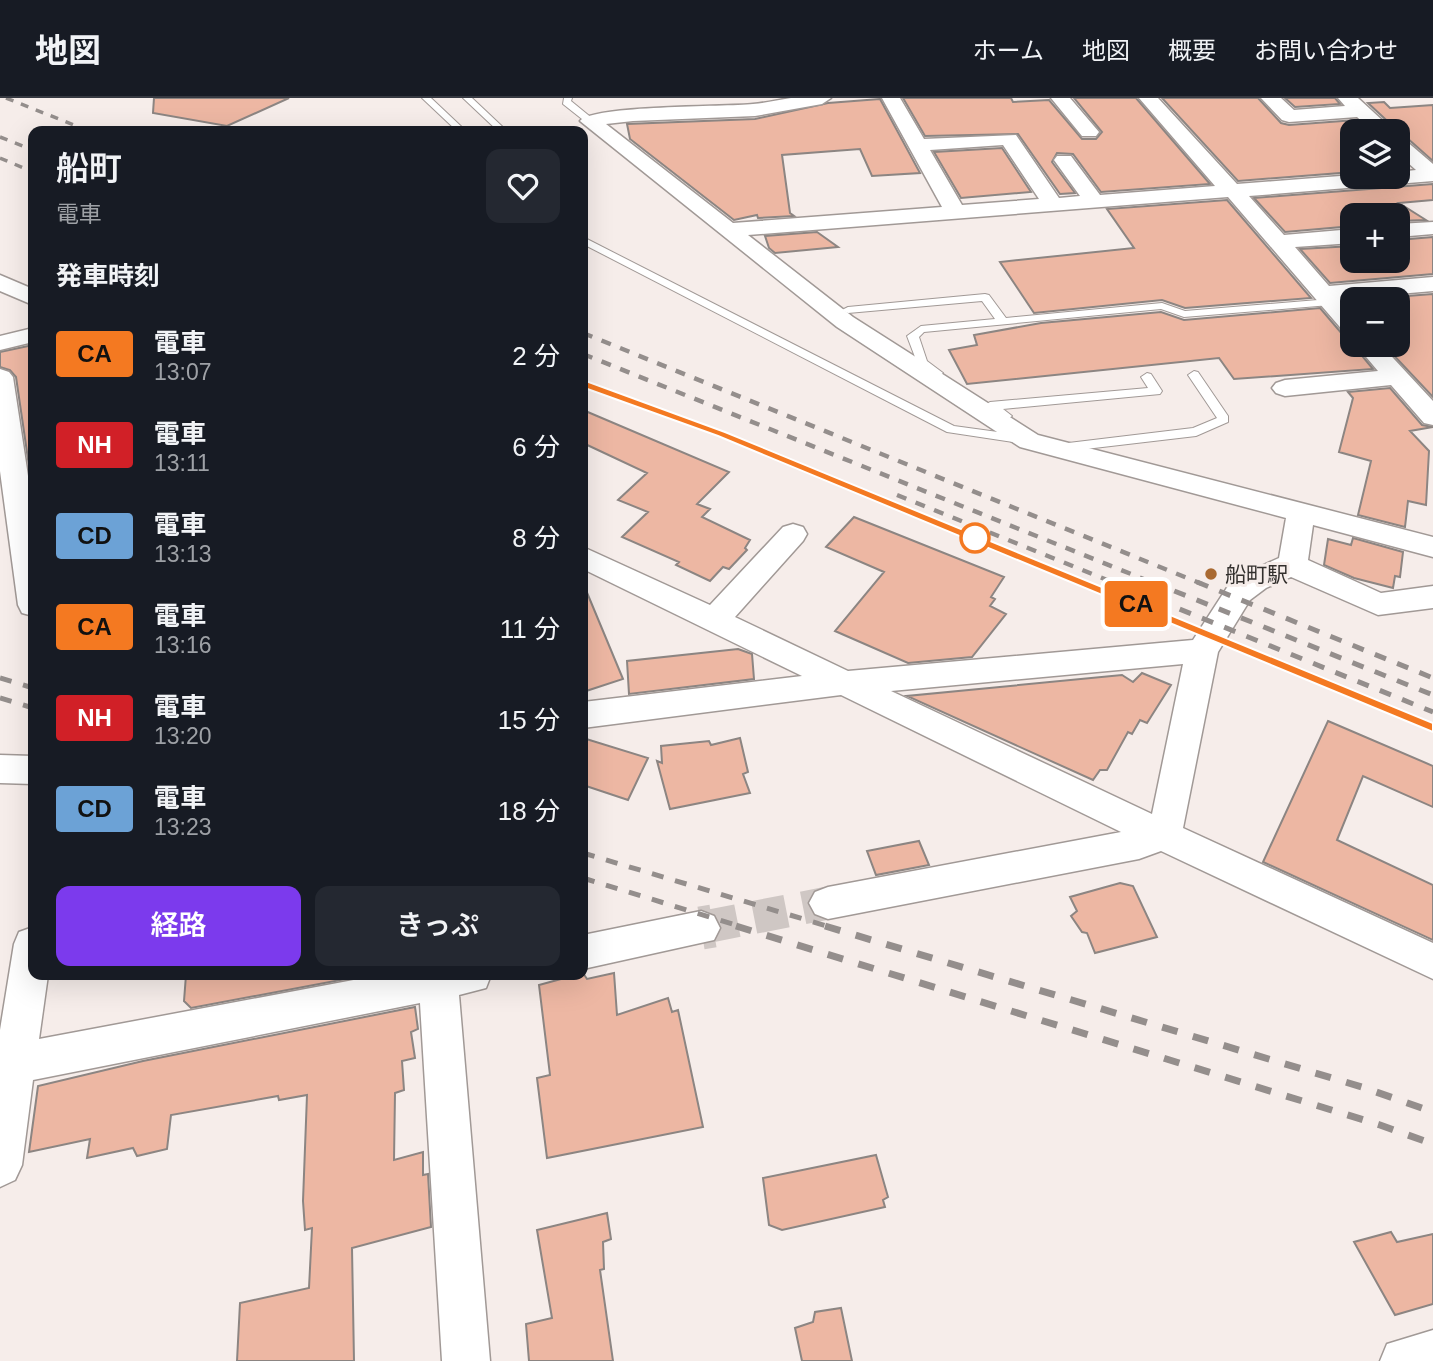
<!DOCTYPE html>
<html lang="ja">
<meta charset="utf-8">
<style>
body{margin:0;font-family:Helvetica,"Noto Sans JP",sans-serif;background:#242831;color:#f1f3f6;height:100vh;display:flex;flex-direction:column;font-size:26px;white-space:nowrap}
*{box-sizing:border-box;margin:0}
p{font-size:23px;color:#9ea1a6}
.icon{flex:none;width:38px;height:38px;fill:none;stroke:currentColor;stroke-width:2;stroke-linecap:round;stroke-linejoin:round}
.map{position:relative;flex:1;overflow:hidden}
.details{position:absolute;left:28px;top:28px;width:560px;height:854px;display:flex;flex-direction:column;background:#171b24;border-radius:14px;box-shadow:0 7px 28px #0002}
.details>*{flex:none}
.badge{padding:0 14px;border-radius:5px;font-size:24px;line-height:46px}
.buttons{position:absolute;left:1340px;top:21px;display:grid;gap:14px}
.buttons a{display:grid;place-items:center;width:70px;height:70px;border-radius:14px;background:#171b24;box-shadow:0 7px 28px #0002;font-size:35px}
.map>.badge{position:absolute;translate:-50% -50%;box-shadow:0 0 0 4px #fff}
h2{padding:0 28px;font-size:26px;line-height:63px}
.round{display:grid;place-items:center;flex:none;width:74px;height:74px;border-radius:14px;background:#242831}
.overview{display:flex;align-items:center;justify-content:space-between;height:119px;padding:0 28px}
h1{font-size:33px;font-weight:600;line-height:52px}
.button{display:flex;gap:14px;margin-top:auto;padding:14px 28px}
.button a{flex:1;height:80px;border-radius:14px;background:#7c3aed;color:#fff;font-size:28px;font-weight:600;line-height:80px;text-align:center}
.button a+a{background:#242831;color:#f1f3f6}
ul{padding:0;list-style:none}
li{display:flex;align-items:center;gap:21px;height:91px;padding:0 28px}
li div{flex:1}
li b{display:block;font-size:26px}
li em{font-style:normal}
li .badge{min-width:77px;font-weight:700;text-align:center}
header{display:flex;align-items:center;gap:42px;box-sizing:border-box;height:98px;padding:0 35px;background:#171b24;border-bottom:2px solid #363941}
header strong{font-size:33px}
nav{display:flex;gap:38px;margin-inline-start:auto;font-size:24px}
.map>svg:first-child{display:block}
.building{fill:#edb7a3;stroke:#8c8582;stroke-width:2}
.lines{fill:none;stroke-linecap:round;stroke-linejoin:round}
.minor-tunnel-far1{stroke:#cfc7c4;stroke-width:33;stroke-dasharray:33 17;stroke-linecap:butt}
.minor-tunnel{stroke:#cfc7c4;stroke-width:43;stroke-dasharray:43 21;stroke-linecap:butt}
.service-casing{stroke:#a19996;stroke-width:2}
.minor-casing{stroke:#a19996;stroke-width:3}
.service{fill:#fff;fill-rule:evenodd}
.minor{fill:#fff;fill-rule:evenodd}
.rail-far3{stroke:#948e8c;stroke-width:3.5;stroke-dasharray:8 8;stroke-linecap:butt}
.rail-far2{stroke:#948e8c;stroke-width:4.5;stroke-dasharray:10 10;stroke-linecap:butt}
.rail-far1{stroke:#948e8c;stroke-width:5;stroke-dasharray:12 12;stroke-linecap:butt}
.rail{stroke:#948e8c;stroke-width:7;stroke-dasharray:16 16;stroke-linecap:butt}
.line{fill:#f47921;stroke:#fff;stroke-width:2}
.stop-dot{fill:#fff;stroke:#f47921;stroke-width:3.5}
.poi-dot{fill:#a96931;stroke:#f6edea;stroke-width:2.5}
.labels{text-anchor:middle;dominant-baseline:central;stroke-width:6;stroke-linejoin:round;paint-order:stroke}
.poi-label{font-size:21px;fill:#322f2d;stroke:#f6edea;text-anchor:start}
</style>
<header>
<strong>地図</strong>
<nav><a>ホーム</a><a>地図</a><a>概要</a><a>お問い合わせ</a></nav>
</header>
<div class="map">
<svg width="1433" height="1263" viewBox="0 0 1433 1263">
<rect width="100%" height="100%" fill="#f6edea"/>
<!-- building -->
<path class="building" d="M154,0h135l-62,28 -74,-13z
M903,0h108l2,4 36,-2 33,39h14l6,-7 -28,-34h62l74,86 -109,8 -28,-38 -16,-1 -5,9 23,31 -15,1 -42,-60 -93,2z
M1162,0h96l23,25 8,2 67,-5 13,11h-16v41l-115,9z
M1285,0h50l5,6 -45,3z
M880,1l40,74 -48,3 -12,-27 -78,6 8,58 4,3 -36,2 -1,-3 -23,5 -104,-81 -3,-15 128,-5 73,-16z
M1384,4l6,6 43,-3v56l-26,-23 -9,-2v-5l-30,-28z
M1002,50l29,44 -70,6 -27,-46z
M1433,86v16l-34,3 27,17 -28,1v-6h-45v11l-68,6 -31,-34z
M1227,102l84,98 -126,10 -23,-8 -128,13 -34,-51 134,-14 -27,-39z
M817,134l21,15 -63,6 -6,-5 -4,-12z
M1433,139v37l-103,9 -30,-34 53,-3v15h45v-21z
M1433,196v103l-49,-52h14v-46h-30z
M1320,210l23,27 10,2v8l20,24 -139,10 -15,-21 -252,26 -18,-34 28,-5 -3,-10 67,-12 120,-11 23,8z
M33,247v148l-17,-116 -6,-7 -10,-3v-15z
M1390,290l32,37 11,2 -23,4 19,20 -3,54 -18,-4 -3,26 -47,-12 13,-54 -32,-9 14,-54 -5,-6z
M583,312l146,62 -32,32 13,5 -8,8 48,23 -5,8 2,2 -18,19 -6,-2 -13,14 -34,-16 3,-3 -57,-25 26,-25 -30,-12 29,-27 -64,-30z
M854,419l150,60 -13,20 4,2 -5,7 16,8 -34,43 -64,6 -73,-32 49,-59 -58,-25z
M1353,440l50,14 -3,25 -5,-1 -2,12 -39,-10 -30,-13 4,-26 23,6z
M583,485l40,96 -40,13z
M738,551l14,5 2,25 -125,15 -2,-33z
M1142,575l29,12 -24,38 -7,-3 -8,14 -4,-2 -21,38h-7l-7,10 -186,-84 215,-21 11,7z
M1328,623l105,45v41l-70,-31 -26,64 96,45v55l-170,-78z
M583,640l65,20 -20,42 -45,-15z
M740,640l8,34 -5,2 7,19 -80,16 -13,-48 5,2 -1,-17 48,-5 2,4z
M919,743l10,24 -53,10 -9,-24z
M1120,785l13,3 24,51 -62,16 -8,-20 -5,-1 -11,-16 6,-5 -7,-14z
M583,875l4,6 27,-6 3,42 51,-17 4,14 6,-2 25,117 -156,31 -10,-80 13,-3 -11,-90z
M186,877h181l-176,33 -7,-7z
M415,909l3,22 -7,3 4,26 -13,3 2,29 -9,3 -1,67 29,-8v23l5,-1 3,53 -79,21 2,113h-117l3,-58 69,-15 3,-60 -7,2 -2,-29 4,-106 -28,5 -1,-4 -107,19 -4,34 -30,7 -4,-8 -46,10 3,-19 -61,13 9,-66 105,-25z
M876,1057l12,42 -5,3 2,7 -103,23 -13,-5 -6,-47z
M607,1115l4,26 -8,3 1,27 -4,1 13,91h-84l-3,-37 26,-6 -15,-88z
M1391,1134l6,10 36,-8v70l-38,11 -41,-73z
M841,1210l11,53h-50l-7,-33 18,-6 2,-10z"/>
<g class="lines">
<!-- minor-tunnel-far1 -->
<path class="minor-tunnel-far1" d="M705,829l123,-24"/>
<!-- minor-tunnel -->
<path class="minor-tunnel" d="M701,830l12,-2"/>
<!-- service casing -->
<g class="service-casing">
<path id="service" d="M422,0h9l35,33h-9z
M463,0h9l35,33h-9z
M564,0h8l-1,3 22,18v4h-6l-24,-19z
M583,139l371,189 73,10 6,4 -6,4 -80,-12 -364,-188z
M985,196l4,1 17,23 156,-15 23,8 145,-12 6,3 -6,3 -146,12 -23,-8 -237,23 -5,5 8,24 16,12 -6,4 -19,-12 -11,-29 14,-10 74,-7 -13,-18 -134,12 -6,-3 6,-3z
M1194,273l4,1 30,44v6l-32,14 -136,16 -6,-4 6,-4 133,-16 24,-10 -29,-43z
M1147,275l4,1 11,17 -2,3 -157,15 9,7 -6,4 -22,-14 6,-4 158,-14 -7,-11z"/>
</g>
<!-- minor casing -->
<g class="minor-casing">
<path id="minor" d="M791,0h40l-9,6 -67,12 -122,5 -27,3 127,99 209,-16 -60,-109h18l24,41 92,-4 43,63 21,-2 -26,-36 3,-4h14l29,39 115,-9 -76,-88h19l79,86 116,-9 45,2v-5l18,-2 -18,-16v-16l7,2 28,24v17l-184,15 35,39 69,-6v14l-58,4 34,39 104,-9v14l-92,8 12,14v22l-8,-2 -117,-136 -480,38 105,82 185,118 395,102v20l-120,-32 -5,35 73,33 52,-7v22l-55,7 -87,-38 -25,11 -16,12 -32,52 -35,176 250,115v36l-272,-128 -22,8 -311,60 -13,-5 -6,-11 6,-11 13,-5 293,-55 -280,-137 -258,33v-26l219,-26 -219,-107v-22l127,58 73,-78 10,-3 10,3 4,7 -4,7 -68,76 113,54 345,-31 35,-54 16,-12 35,-16 7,-40 -266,-71 -183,-120 -257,-206c13,-16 145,-14 173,-17 12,-1 25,-4 38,-6zM1003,47l36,54 -77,6 -32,-55zM1183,566l-31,150 -261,-123z
M1051,0h19l29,34 -3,4h-14z
M1261,0h20l13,12 51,-4 -7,-8h20l36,33h-21l-16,-14 -68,5 -7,-2z
M1433,124v12l-35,3v-13z
M0,177l33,14v16l-33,-14z
M33,230v14l-33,8v-14z
M1356,247h25l52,56v24l-9,-2 -33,-38 -106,11 -9,-3 -4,-5 4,-5 9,-3 93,-9z
M0,271l9,3 4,5 20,132v107l-11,-3 -4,-8 -18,-134z
M0,657l33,1v28l-33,-1z
M701,813l13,5 6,12 -6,12 -131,29v-34z
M33,829v48h15l-9,64 341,-64h111l-5,13 -27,7 31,366h-48l-22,-358 -387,77 -11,85 -7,15 -15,7v-157l14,-86 5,-12z
M1433,1232v31h-53l7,-17z"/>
</g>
<!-- service -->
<use href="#service" class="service"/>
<!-- minor -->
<use href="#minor" class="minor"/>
<!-- rail-far3 -->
<path class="rail-far3" d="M6,0l83,33
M0,39l33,13
M0,60l33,14"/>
<!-- rail-far2 -->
<path class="rail-far2" d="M583,235l619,251
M583,256l573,230
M583,286l138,50 365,150
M897,397l220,89"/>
<!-- rail-far1 -->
<path class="rail-far1" d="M1081,484l352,145
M1113,484l320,130
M1152,484l281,113
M1197,484l236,96
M0,580l33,10
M0,600l33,10
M583,755l247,74
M583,780l159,49"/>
<!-- rail -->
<path class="rail" d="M736,828l644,199 53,19
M825,828l537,161 71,25"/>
</g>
<!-- line -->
<path class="line" d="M579,283h7l139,51 708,291v9l-5,-2 -710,-294 -139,-50z"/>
<!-- markers -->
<circle class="stop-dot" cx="975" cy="440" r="14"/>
<circle class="poi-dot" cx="1211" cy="476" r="7"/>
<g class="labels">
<!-- poi labels -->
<g class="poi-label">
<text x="1225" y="476">船町駅</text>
</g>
</g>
</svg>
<div class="buttons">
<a><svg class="icon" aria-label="layers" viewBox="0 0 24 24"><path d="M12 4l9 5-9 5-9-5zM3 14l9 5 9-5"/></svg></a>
<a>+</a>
<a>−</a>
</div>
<b class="badge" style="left:1136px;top:506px;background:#f47921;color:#111">CA</b>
<section class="details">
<div class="overview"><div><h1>船町</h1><p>電車</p></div><a class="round"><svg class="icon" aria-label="heart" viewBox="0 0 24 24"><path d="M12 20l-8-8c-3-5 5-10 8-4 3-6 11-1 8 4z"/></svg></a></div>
<h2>発車時刻</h2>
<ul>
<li><span class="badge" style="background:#f47921;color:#111">CA</span><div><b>電車</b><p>13:07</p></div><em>2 分</em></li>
<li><span class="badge" style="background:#d12027;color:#fff">NH</span><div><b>電車</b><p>13:11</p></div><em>6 分</em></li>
<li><span class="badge" style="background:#6ca2d6;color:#111">CD</span><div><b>電車</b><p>13:13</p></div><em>8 分</em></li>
<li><span class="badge" style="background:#f47921;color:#111">CA</span><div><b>電車</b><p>13:16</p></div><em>11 分</em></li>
<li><span class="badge" style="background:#d12027;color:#fff">NH</span><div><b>電車</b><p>13:20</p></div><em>15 分</em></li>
<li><span class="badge" style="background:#6ca2d6;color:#111">CD</span><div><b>電車</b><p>13:23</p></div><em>18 分</em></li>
</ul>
<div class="button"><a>経路</a><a>きっぷ</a></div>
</section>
</div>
